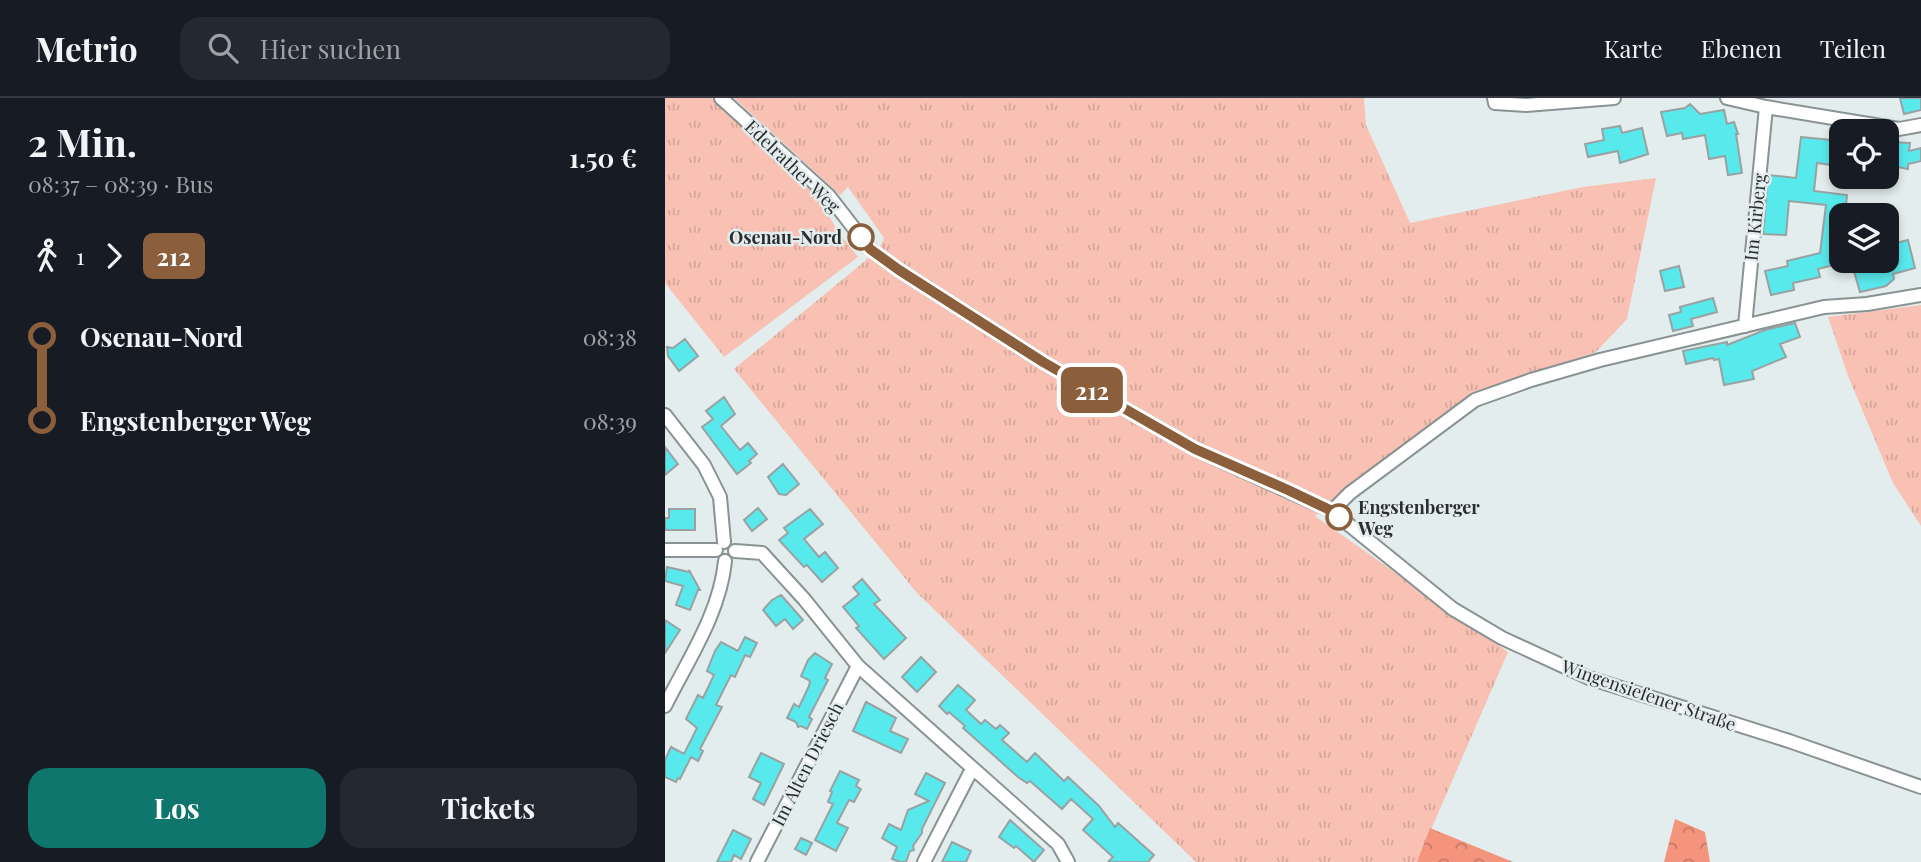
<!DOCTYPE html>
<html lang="de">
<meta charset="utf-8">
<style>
body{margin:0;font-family:"Playfair Display",serif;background:#242831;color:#f1f3f6;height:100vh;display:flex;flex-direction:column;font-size:26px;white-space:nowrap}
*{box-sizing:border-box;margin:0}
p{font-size:23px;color:#9ea1a6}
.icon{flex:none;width:38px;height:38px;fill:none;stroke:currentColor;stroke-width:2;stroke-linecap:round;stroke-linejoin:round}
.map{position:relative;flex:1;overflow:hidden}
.side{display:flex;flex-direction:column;background:#171b24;width:665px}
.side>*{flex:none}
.badge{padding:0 14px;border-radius:10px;font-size:24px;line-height:46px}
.controls{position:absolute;left:1164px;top:21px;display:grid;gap:14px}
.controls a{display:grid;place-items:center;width:70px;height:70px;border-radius:14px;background:#171b24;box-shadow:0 4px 10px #0003;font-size:35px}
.map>.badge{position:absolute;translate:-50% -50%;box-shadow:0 0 0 4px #fff}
.legs{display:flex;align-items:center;gap:10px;height:77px;padding:0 28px;font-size:23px}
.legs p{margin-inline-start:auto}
.summary{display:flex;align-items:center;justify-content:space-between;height:119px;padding:0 28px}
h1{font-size:38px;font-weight:700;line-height:52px}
.button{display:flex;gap:14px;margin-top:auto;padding:14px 28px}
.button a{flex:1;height:80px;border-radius:21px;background:#0f766e;color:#fff;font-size:28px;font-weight:700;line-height:80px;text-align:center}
.button a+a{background:#242831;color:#f1f3f6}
ul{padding:0 28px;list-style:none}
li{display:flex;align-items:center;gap:24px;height:84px;font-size:26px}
li i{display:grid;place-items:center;width:10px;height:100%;margin:0 9px;background:currentColor}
li i::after{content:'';width:18px;height:18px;margin:-9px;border:5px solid;border-radius:50%;background:#171b24}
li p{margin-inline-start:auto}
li:first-child i{background:linear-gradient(#0000 50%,currentColor 0)}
li:last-child i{background:linear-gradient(currentColor 50%,#0000 0)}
header{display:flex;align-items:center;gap:42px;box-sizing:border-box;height:98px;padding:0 35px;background:#171b24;border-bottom:2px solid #363941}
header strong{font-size:33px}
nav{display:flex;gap:38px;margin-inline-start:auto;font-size:24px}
.search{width:490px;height:63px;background:#242831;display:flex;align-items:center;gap:18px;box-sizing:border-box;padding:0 24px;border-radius:21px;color:#9ea1a6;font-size:26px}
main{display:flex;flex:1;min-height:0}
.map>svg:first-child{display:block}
.grass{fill:url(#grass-tufts)}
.forest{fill:url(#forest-crowns)}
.building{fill:#58e9ed;stroke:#99a2a3;stroke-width:2}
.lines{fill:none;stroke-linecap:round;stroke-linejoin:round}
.minor-casing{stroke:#899393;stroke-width:16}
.minor{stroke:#fff;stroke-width:12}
.line-1-casing{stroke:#fff;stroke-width:16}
.line-1{stroke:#8b5e3c;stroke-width:10}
.stop-1-dot{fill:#fff;stroke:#8b5e3c;stroke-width:3.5}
.labels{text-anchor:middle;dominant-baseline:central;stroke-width:5;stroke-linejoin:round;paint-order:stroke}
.street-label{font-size:18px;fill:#2a2e2e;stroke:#e3edee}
.stop-label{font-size:18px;font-weight:bold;fill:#2a2e2e;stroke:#e3edee;text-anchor:end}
</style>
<header>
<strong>Metrio</strong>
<div class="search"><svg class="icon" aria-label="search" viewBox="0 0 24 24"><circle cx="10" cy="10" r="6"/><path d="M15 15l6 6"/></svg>Hier suchen</div>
<nav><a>Karte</a><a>Ebenen</a><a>Teilen</a></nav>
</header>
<main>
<section class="side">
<div class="summary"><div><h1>2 Min.</h1><p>08:37 – 08:39 · Bus</p></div><b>1.50 €</b></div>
<div class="legs"><svg class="icon" aria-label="walk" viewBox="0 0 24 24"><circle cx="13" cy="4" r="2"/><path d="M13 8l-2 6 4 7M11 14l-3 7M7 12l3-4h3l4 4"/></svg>1<svg class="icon" aria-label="forward" viewBox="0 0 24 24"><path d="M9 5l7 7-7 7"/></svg><b class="badge" style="background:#8b5e3c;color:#fff">212</b></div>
<ul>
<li><i style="color:#8b5e3c"></i><b>Osenau-Nord</b><p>08:38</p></li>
<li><i style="color:#8b5e3c"></i><b>Engstenberger Weg</b><p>08:39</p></li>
</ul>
<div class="button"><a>Los</a><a>Tickets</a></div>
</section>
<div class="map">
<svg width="1256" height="764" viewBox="0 0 1256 764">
<defs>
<pattern id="grass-tufts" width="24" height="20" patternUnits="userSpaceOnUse" patternTransform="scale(1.75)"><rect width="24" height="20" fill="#f8c1b3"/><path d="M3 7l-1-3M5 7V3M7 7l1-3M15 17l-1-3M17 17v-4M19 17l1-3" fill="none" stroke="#d5a69a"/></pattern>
<pattern id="forest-crowns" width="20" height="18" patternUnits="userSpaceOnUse" patternTransform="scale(1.75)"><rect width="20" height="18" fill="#f4947d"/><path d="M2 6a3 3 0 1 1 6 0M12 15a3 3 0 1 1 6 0" fill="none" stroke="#c67967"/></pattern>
</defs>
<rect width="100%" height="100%" fill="#e3edee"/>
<!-- grass -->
<path class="grass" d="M0,0h47l90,83 20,22 16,29 20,25 -134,100 -59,-74z
M69,0h630l2,27 44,98 173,-36 73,-9 -29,141 -31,33 -124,42 -157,122 193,136 -91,210h-221l-279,-269 -183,-224 137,-113 10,-11 3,-7 -36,-51 -8,8z
M1256,207v221l-28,-43 -45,-107 -20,-59z"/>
<!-- forest -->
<path class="forest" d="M1010,721l30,13 5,30h-46z
M765,730l83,34h-96z"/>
<!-- building -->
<path class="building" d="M1235,0h21v12l-17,4z
M1025,6l10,10 24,-4 3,14 7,-2 4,12h-2l6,39 -14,2 -3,-19 -16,3 -4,-24 -22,4 -1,-6 -15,3 -6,-24 24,-4z
M955,28l2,7 20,-5 6,26 -28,9 -2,-12 -30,6 -3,-13 19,-4 -2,-11z
M1136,39l40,4 -3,25 -21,-3 -3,28 33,4 -2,20h-4v48l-23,6 2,8 -27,6 1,7 -23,5 -6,-24 23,-5 -1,-5 33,-8 6,-48 -37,-4 -3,34 -23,-1 5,-59 28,3z
M1222,44l23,1 -1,8 12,-3v13l-13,3v5l-21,-4z
M1243,142l7,28 -22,6 1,5 -8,7 -26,6 -9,-31h41l-4,-16z
M1014,168l5,21 -19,4 -5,-20z
M1048,200l4,14 -26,7 2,7 -20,5 -4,-16 12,-3 -1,-5z
M1130,225l5,14 -20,7 6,13 -34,14 2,8 -30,6 -5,-26 -5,1 -1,-2 -27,6 -3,-13 44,-9v3l38,-15z
M20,241l13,17 -19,15 -11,-15 -1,-9 6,1z
M59,299l11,17 -14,12 19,24 8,-7 9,11 -8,7 2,2 -14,11 -35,-47 11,-8 -7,-8z
M0,349l13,17 -13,11z
M118,366l16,20 -13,11 -7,-1 -11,-17z
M93,410l9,11 -15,12 -8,-11z
M4,411h26v21h-30v-12h4z
M145,411l13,15 -19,15 15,18 6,-5 13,16 -16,14 -15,-17 -3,2 -25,-27 9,-7 -4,-5z
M2,469l22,5v-2l11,20h-2l-8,20 -14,-5 7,-19 -18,-5z
M197,481l18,21 -6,4 32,34 -22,21 -28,-31 3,-2 -16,-19 16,-13 -6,-7z
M116,497l22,25 -10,9 -8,-10 -9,7 -13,-16 9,-10z
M0,522l15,10 -15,23z
M80,539l12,6 -7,14 -5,-2 -10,22 -4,-2 -15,30 6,2 -22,42 3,2 -5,10 -7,-4 -11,22 -2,-1 -2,4 -11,-5v-17l6,-13 13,7 13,-26 -11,-9 12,-24 5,3 11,-23 -7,-4 8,-20 6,-9 17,9z
M150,555l17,11 -7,14 3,2 -19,37 3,2 -5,10 -6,-3 -3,1 -2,-5 -9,-4 7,-14 5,3 10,-21 1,-5 -9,-5 7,-16z
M256,559l15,15 -19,20 -15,-15z
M293,587l17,15 -9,10 15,14 4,-4 11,9 4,-4 9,8 -7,7 25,22 8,-9 29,28 4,-4 31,29 16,21 3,-4 36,32 -6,7h-40l5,-5 -30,-27 10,-11 -12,-11 -10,-9 -9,10 -32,-28 -3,2 -9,-6 -55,-49 2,-2 -16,-14 -2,2 -8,-8z
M201,604l30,16 -6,13 18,8 -7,14 -48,-22z
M96,655l23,11 -20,41 -11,-6 8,-16 -12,-6z
M175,673l19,9 -3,6 5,3 -7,13 -5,-2 -12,23 11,5 -12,23 -21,-11 18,-36 -5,-2 4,-10 -2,-1z
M261,675l19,10 -23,46v4l-9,13 1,4 -4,1 -4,11h-6l-8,-3 5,-12 -15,-9 7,-14 12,6 7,-20 21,-9 -14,-7z
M345,722l34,30 -10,12 -18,-16 -2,2 -15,-11z
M68,732l18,9 -10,20 -7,-4 -3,7h-14z
M136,740l11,5 -6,12 -11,-6z
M287,744l19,9 -5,11h-24z"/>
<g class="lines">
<!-- minor casing -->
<g class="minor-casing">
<path id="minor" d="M56,0l108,98 41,53 29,21 144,92 152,87 137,62 121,98 49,29 87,40 200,63 132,46
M829,0l1,5 31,2 88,-7
M1062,0l39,9
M1080,228l21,-219 133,22 22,-4
M0,317l39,50 16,32 4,45
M667,413l18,-18 125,-93 56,-20 69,-20 224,-53 43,-3 54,-9
M0,452h51
M70,453l27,2 42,46 54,67 200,178 10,18
M0,608c23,-46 55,-93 60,-145
M92,764l101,-196
M259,764l48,-93"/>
</g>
<!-- minor -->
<use href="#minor" class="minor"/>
</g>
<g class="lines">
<!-- line-1 casing -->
<g class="line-1-casing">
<path id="line-1" d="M196,139l9,12 29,21 144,92 152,87 93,41 44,21 7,6"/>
</g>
<!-- line-1 -->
<use href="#line-1" class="line-1"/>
</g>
<!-- markers -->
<g class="stop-1-dot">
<circle cx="196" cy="139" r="12"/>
<circle cx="674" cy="419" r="12"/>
</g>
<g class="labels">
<!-- street labels -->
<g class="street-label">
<text transform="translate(128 68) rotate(44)">Edelrather Weg</text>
<text transform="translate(1090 119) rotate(-84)">Im Kirberg</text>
<text transform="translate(984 597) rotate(19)">Wingensiefener Straße</text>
<text transform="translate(142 666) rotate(-63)">Im Alten Driesch</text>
</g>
<!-- stop labels -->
<g class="stop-label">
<text x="177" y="139">Osenau-Nord</text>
<text x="693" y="409" text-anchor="start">Engstenberger<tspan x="693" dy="21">Weg</tspan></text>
</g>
</g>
</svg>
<div class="controls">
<a><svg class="icon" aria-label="locate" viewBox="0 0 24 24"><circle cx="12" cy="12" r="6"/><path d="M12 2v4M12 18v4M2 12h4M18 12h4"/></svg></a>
<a><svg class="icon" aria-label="layers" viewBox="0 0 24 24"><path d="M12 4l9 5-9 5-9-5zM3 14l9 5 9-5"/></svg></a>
</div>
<b class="badge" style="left:427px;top:292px;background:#8b5e3c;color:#fff">212</b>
</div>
</main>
